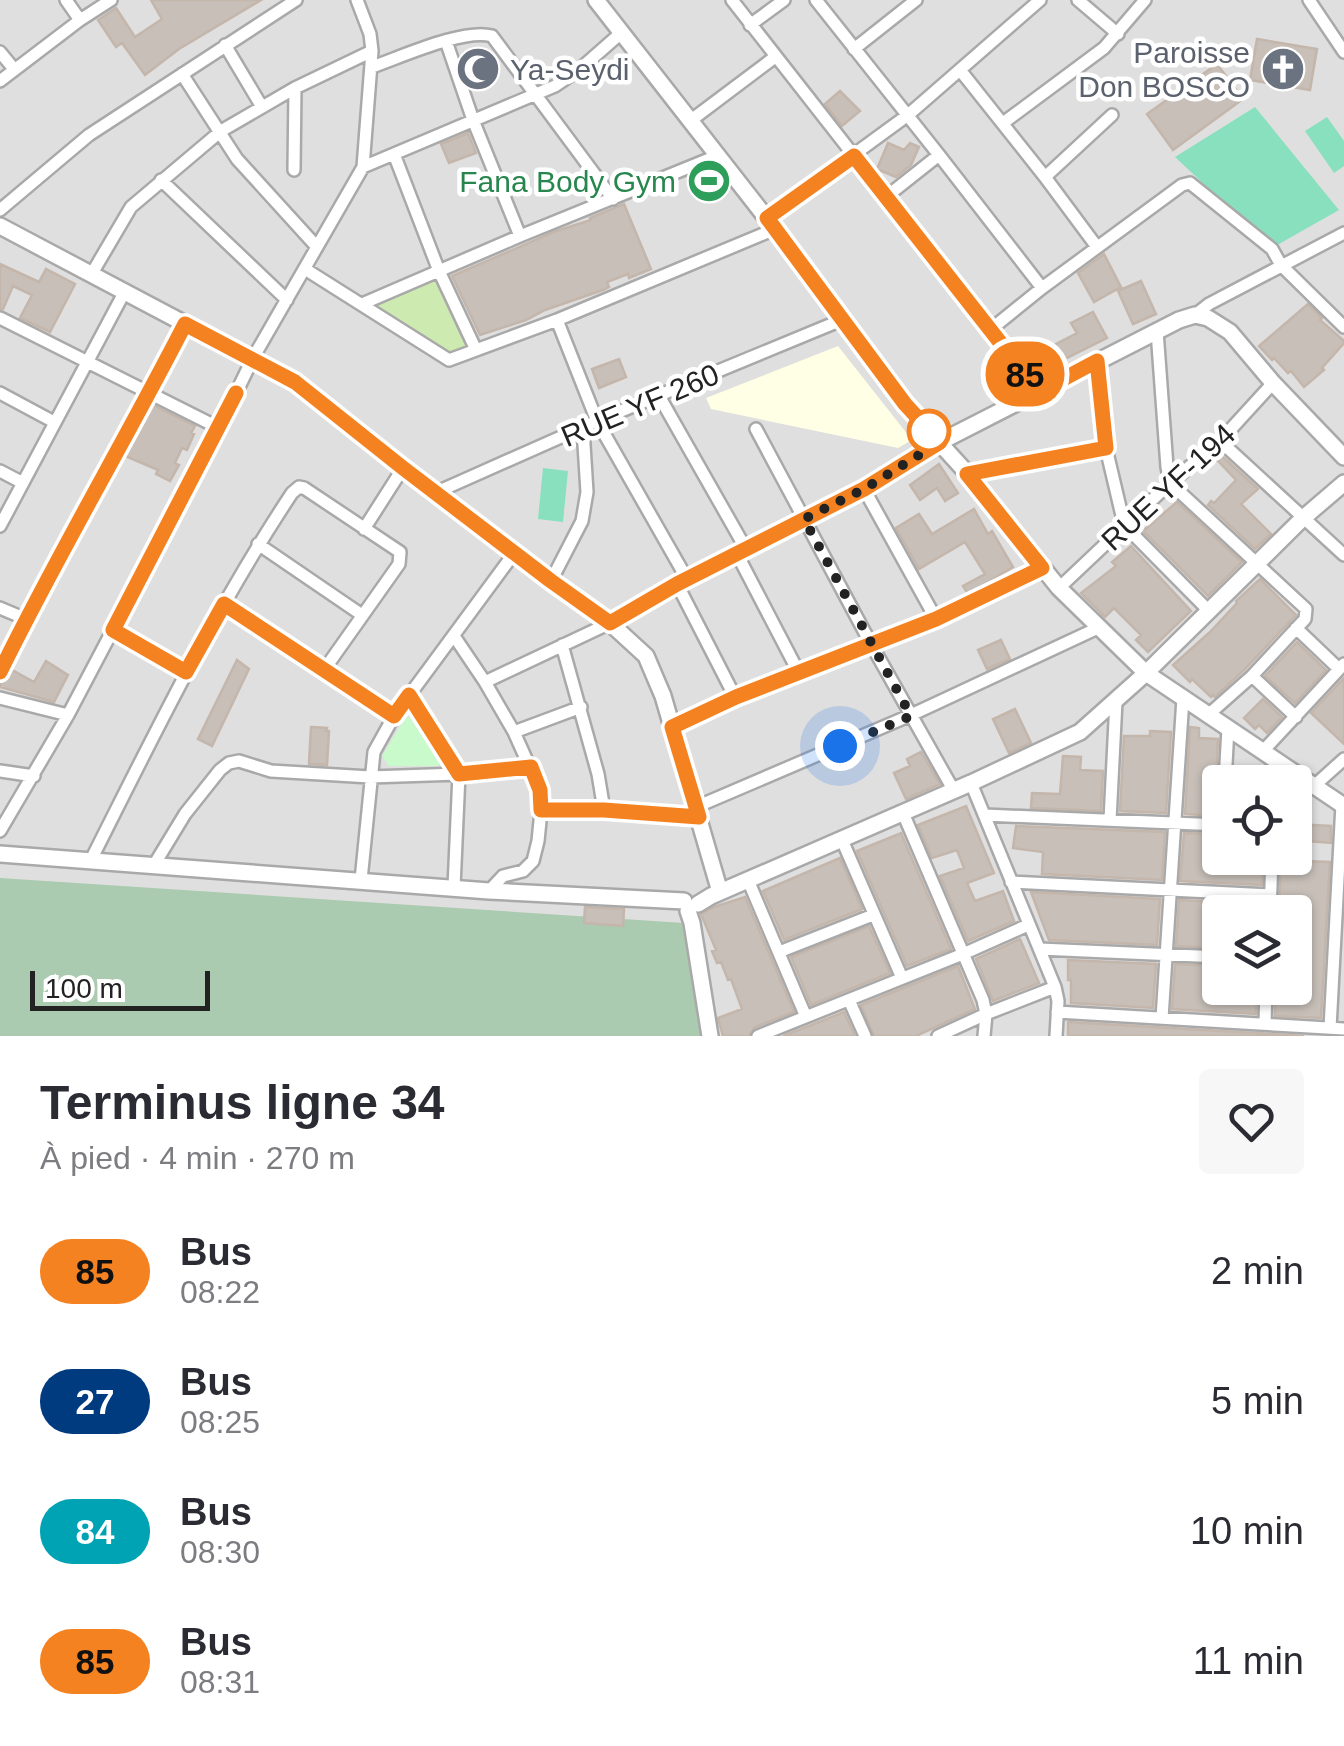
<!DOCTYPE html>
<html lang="fr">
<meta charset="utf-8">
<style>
body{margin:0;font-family:Arial,sans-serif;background:#f7f7f7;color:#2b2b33;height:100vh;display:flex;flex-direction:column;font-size:38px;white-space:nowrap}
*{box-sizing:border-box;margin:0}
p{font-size:32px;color:#7c7c81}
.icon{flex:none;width:55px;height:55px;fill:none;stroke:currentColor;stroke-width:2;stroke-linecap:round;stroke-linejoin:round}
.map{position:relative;height:1036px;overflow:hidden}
.sheet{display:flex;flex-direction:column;background:#fff;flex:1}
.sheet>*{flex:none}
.badge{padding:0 20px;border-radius:32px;font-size:35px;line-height:65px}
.fabs{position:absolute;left:1202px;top:765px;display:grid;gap:20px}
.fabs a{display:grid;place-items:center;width:110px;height:110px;border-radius:10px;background:#fff;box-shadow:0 2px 8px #0004;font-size:50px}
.scale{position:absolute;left:30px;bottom:25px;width:180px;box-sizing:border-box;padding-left:10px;border:5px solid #222;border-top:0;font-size:28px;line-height:35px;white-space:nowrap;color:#222;-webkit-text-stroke:8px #fff;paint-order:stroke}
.you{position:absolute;width:50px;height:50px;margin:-25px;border:8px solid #fff;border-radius:50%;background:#1a73e8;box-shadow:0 0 0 15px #1a73e833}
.map>.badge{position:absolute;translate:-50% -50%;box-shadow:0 0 0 5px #fff}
.round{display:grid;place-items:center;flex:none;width:105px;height:105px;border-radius:10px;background:#f7f7f7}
.summary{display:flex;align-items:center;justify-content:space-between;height:170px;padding:0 40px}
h1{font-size:48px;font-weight:700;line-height:75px}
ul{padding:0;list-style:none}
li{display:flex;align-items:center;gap:30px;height:130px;padding:0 40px}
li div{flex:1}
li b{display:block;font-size:38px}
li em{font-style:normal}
li .badge{min-width:110px;font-weight:700;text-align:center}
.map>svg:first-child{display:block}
.residential{fill:#e0dfdf;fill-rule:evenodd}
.education{fill:#ffffe5}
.grass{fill:#cdebb0}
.cemetery{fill:#aacbaf}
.park{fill:#c8facc}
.pitch{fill:#88e0be}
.building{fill:#c7bfb8;stroke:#c4b6ab;stroke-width:2.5}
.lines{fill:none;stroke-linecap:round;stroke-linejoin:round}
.minor-casing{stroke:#a9a9a9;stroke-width:16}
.tertiary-casing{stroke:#a9a9a9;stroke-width:20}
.minor{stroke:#fff;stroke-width:11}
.tertiary{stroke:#fff;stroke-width:15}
.line-casing{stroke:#fff;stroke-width:22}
.line{stroke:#f58220;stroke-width:15}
.walk{stroke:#222;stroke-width:10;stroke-dasharray:0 18}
.stop-dot{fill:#fff;stroke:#f58220;stroke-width:5}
.labels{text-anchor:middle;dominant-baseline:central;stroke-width:9;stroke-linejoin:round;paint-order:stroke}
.worship-label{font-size:30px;fill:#5b616d;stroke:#fff;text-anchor:end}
.leisure-label{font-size:30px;fill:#27864d;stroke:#fff;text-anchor:end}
.street-label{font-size:30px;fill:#222;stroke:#fff}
</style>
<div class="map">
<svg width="1344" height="1036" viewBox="0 0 1344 1036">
<rect width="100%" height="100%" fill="#f2efe9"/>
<!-- residential -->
<path class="residential" d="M0,0h1344v1036h-1344zM1220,782h75v76h-75zM1220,912h75v76h-75z"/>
<!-- education -->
<path class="education" d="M838,346l74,94 -14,8 -187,-39 -5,-11z"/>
<!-- grass -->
<path class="grass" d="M437,277l33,71 -21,7 -77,-50z"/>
<!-- cemetery -->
<path class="cemetery" d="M0,878l684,45 17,113h-701z"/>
<!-- park -->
<path class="park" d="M406,717l10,1 27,41 -5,7h-49l-7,-10z"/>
<!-- pitch -->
<path class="pitch" d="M1255,107l84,103 -67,38 -97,-91z
M1327,117l17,24v25l-10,7 -29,-42z
M543,468l25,3 -5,51 -25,-3z"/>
<!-- building -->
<path class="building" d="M151,0h110l-82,49 -34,26 -23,-32 -6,4 -18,-27 18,-12 19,29 27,-18z
M1257,39l60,10 -7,41 -60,-10z
M1217,64l26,35 -70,51 -26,-36z
M840,91l20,20 -18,15 -17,-22z
M468,133l8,20 -27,10 -8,-19z
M888,143l16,7 6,-7 9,4 -8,18 -15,12 -19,-8z
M624,204l27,65 -22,9 -1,-4 -21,8 2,5 -6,3 -58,20 -19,10 -46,15 -28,-59 104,-45 35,-11 -1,-2z
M1104,254l17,33 -27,15 -16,-29z
M0,264l39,18 7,-13 29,15 -25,48 -30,-14 12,-23 -19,-9 -10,23h-3z
M1141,281l15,33 -23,10 -15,-33z
M1308,304l14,14 -2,2 24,21v2l-22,25 2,2 -20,17 -13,-16 -3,2 -14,-15 -2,2 -13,-14z
M1093,312l14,26 -46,23 -1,-3 -22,12 -7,-13 46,-24 -6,-10z
M619,359l7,18 -27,11 -7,-19z
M153,405l42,21 -4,7 3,1 -7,16 -5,-2 -7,15 4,2 -9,16 -14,-7 2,-4 -33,-14z
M1223,457l35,32 -17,15 30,30 -16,15 -47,-44 3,-4 3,2 22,-23 -18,-19z
M939,464l19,29 -13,8 -8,-13 -17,12 -10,-15z
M1177,502l65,60 -34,34 -65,-65z
M974,509l14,25 4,-3 21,36 -45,27 -5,-8 22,-12 -20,-32 -46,27 -23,-41 23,-14 13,20z
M1131,546l60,65 -43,41 -12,-12 5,-5 -27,-27 -9,9 -24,-24 35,-27 -4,-4z
M1260,579l36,36 -51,54 -30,28 -2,-2 -2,2 -19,-18 -2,3 -17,-17 37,-33 27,-29 -1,-2z
M1001,640l9,19 -23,10 -9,-19z
M1297,642l29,28 -31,33 -30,-27z
M237,660l12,9 -37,77 -14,-7z
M46,661l22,14 -14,27 -54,-15 1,-6 5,-2 6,-9 22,12z
M1344,678v66l-33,-31z
M1263,699l19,18 -15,16 -8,-8 -4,4 -11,-11z
M1015,709l16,34 -22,10 -16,-34z
M311,727l16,1 -1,3h3l-2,34 -18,-1z
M1190,727l9,1v10l19,1 -2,42 3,8 -1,27 -33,-2z
M1150,731l21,1 -5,81 -46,-2 4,-75h26z
M921,752l19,32 -34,15 -12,-26 16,-7 -3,-7z
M1063,756l18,1 -1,13 23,1 -2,40 -70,-3 1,-15 28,1z
M966,806l28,67 -27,10 8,18 28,-10 11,30 -46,20 -28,-65 24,-8 -7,-18 -25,8 -14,-33z
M1295,824l36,2v17l-36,-3z
M1016,826l149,6 -3,48 -120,-6 1,-22 -30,-4z
M901,833l50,116 -44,17 -50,-115z
M1184,833l36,1v24h43l-1,27 -82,-4z
M840,858l22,51 -78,31 -21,-49z
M1281,858h22v3l27,1 -9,156 -46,-2v-28h20v-76h-16z
M1031,892l129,7 -3,46 -108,-5z
M745,897l49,115 -39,15 -6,9h-26l-5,-18 24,-9 -11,-30 -3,1 -7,-18 -4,1 -5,-12 4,-1 -15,-36 13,-7z
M1179,900l82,4v8h-41v36l-44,-2z
M585,907l39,2 -1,17 -39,-3z
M869,926l21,47 -79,32 -20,-48z
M1020,939l19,44 -46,18 -17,-42z
M1068,960l88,4 -3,44 -82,-5v-23h-3z
M1175,964l45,2v22h37l-1,26 -84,-5z
M958,966l17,43 -59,27h-42l-13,-31z
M844,1012l11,24h-72l26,-10z
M1068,1022l236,14h-236z"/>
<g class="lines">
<!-- minor casing -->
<g class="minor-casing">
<path id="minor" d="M66,0l14,20
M732,0l307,392
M816,0l123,155 103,133
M1078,0l40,34
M1309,0l35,52
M750,25l34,-25
M446,41l27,79 47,116
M225,45l37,62
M854,49l62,-49
M0,52l14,17
M372,67c29,-10 92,-39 120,-31l121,163
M960,70l85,107 52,70
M182,74l55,85 80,88
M0,81l80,-61 31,-20
M690,121l85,-64
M1003,123l101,-75 41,-48
M394,154l45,117 37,79
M363,167l192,-81 25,-17 41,-36
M294,170l1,-82
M1045,177l67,-62
M161,180l126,120
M886,197l53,-42
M0,210l89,-75 207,-135
M767,218l141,-103 132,-115
M305,269l144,91 108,-40 218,-91
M91,275l40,-68 90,-76 74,-43 77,-37
M362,304l158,-68 199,-81
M1195,315l14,-11 135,-71
M0,318l219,110
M557,320l40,101 90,158
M990,330l52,-42 140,-103 8,-2 82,66 9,16 63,62
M1157,331l10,136 3,16 136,126 -1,10 -53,57 -44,39
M1097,361l9,87 17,72 3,7 83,84
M0,393l54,29
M659,396l87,153
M756,429l115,215 83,147
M1220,441l124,114
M0,471l23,12
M967,473l139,-25
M864,489l72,130
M437,492l160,-71 247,-102
M0,526l125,-235
M364,529l39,-61
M258,544l104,71
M737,554l62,119
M551,581l31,-60 5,-29 -4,-63
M677,584l58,113
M1059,588l111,-105 50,-42 53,-58
M224,604l170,112
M0,608l26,11
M1296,628l43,41
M113,630l73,42
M454,636l31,46 29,50 26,58 1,21 -3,30 -5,20 -10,10 -20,5 -14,15
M562,645l36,129 6,36
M0,672c58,-118 125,-231 185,-348
M1252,676l44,41
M485,682l125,-59 67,-39 187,-95 76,-47
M409,695l50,79 -5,113
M0,698l68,17
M673,727l62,-30 201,-78 106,-50
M514,732l67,-25
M1263,751l81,-87
M0,771l34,5
M1225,782l3,-54
M1276,782l2,-20
M971,783l84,204 3,14 -2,35
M1314,786l30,-27
M696,807l215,-92 189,-88
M541,811l63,-1 95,7
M903,813l80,187 3,14 -2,22
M985,815l235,10
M1110,820l6,-119
M0,831l68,-116 151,-287 34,-70 110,-191 9,-116 -2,-17 -13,-34
M842,840l60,138
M91,860c63,-125 124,-251 201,-367l7,-6 5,1 96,64 -1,12 -75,106
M154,865l31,-51 35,-44 9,-7 10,-2 32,10 99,6 89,-3 72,-7
M361,880l13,-128 20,-36 121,-164
M748,880l58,137
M1011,882l259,13
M1270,912l2,-54
M1040,949l180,8
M779,952l94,-37
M849,1000l16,36
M1057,1012l287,17
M1162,1018l21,-320
M1265,1023l1,-35
M1330,1028l12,-224
M758,1036l205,-82 65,-29
M938,1036l48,-22 69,-27"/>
</g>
<!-- tertiary casing -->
<g class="tertiary-casing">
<path id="tertiary" d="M596,0l179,229 130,176 62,68 92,115 87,85 198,133
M0,226l295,156 108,86 148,113 59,42 36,33 17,40 57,196
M940,442l239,-122 16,-5 13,3 22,14 43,51 71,74
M0,854l489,37 195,10
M698,904l13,-8 260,-113 109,-51 66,-59 156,-154 42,-36
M688,911l4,12 18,113"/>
</g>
<!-- minor -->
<use href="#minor" class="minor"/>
<!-- tertiary -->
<use href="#tertiary" class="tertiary"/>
</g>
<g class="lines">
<!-- line casing -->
<g class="line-casing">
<path id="line" d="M0,672c58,-118 125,-231 185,-348l110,58 108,86 148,113 59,42 67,-39 187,-95 76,-47 -35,-38 -138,-186 87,-62 185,236 58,-31 9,87 -139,26 75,94 -106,51 -200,78 -64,30 27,90 -95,-7h-63l-1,-20 -9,-23 -72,7 -50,-79 -15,21 -170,-112 -38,68 -73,-42 123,-237"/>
</g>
<!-- line -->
<use href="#line" class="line"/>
<!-- walk -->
<path class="walk" d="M840,746l71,-30 -107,-197 60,-30 76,-47 -13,-13 2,2"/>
</g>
<!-- icons -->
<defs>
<g id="mosque-disc" transform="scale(2.25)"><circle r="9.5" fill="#6b7280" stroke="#fff"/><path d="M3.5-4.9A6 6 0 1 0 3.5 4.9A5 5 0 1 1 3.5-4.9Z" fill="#fff"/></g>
<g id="church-disc" transform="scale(2.25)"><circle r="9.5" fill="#6b7280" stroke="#fff"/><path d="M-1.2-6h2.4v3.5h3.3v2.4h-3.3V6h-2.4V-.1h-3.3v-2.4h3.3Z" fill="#fff"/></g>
<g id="stadium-disc" transform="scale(2.25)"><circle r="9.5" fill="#2e9e5b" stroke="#fff"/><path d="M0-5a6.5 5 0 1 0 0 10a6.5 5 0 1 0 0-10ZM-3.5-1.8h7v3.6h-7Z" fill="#fff"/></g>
</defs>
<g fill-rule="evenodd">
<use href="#mosque-disc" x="478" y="69"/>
<use href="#church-disc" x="1283" y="69"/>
<use href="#stadium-disc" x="709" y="181"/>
</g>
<!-- markers -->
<circle class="stop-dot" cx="929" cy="431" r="20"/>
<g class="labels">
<!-- worship labels -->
<g class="worship-label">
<text x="1250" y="52">Paroisse<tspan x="1250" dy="34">Don BOSCO</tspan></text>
<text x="510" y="69" text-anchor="start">Ya-Seydi</text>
</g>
<!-- leisure labels -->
<g class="leisure-label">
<text x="676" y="181">Fana Body Gym</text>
</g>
<!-- street labels -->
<g class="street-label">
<text transform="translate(640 405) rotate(-23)">RUE YF 260</text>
<text transform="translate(1168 487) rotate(-43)">RUE YF-194</text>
</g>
</g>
</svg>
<div class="fabs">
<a><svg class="icon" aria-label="locate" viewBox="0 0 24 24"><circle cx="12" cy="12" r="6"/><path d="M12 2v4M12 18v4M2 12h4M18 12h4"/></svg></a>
<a><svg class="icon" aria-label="layers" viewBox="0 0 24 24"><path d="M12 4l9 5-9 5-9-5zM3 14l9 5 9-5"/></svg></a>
</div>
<div class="scale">100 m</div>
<div class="you" style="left:840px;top:746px"></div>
<b class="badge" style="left:1025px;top:374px;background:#f58220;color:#111">85</b>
</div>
<section class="sheet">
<div class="summary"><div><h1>Terminus ligne 34</h1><p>À pied · 4 min · 270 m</p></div><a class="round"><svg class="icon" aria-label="heart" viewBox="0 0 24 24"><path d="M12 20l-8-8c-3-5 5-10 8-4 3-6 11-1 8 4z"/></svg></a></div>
<ul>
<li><span class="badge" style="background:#f58220;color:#111">85</span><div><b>Bus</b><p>08:22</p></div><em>2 min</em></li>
<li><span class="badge" style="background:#003b80;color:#fff">27</span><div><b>Bus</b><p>08:25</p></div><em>5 min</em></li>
<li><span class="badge" style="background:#00a3b4;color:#fff">84</span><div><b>Bus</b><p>08:30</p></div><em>10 min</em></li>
<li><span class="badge" style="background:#f58220;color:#111">85</span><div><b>Bus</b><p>08:31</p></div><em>11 min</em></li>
</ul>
</section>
